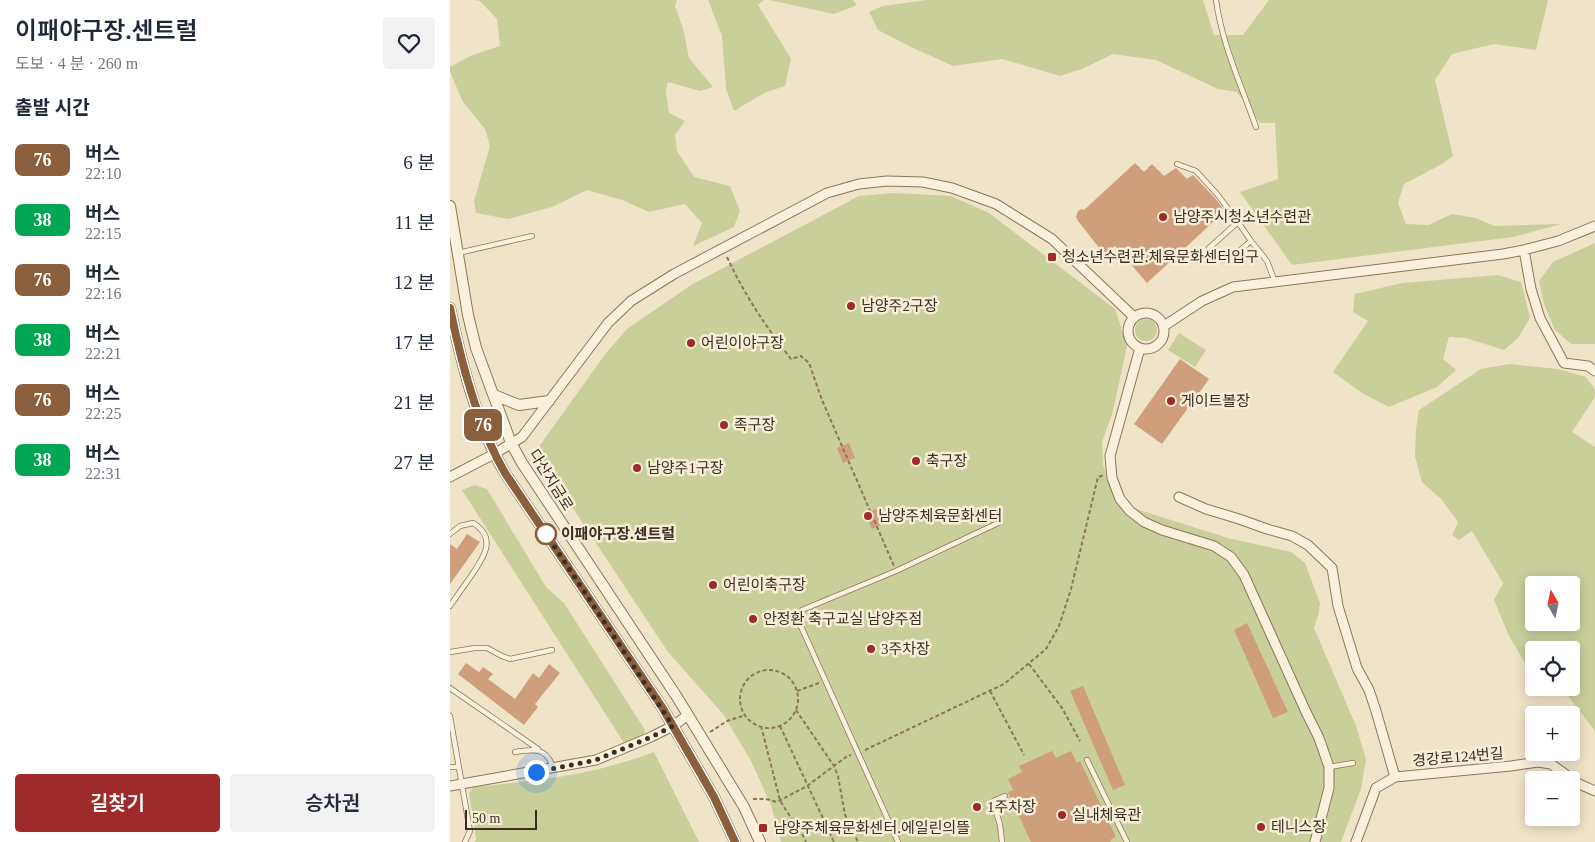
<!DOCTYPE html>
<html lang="ko">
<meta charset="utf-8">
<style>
body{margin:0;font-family:"Times New Roman","Noto Sans KR",serif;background:#f2f2f3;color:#1f2937;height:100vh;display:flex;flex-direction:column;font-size:19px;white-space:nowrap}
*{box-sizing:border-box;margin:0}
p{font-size:16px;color:#747a83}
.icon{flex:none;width:28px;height:28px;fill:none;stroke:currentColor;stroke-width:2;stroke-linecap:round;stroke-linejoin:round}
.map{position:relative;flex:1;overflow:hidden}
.panel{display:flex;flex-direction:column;background:#fff;width:450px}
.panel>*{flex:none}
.badge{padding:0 10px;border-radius:8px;font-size:18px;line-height:32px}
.needle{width:32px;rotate:351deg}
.fabs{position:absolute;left:1075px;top:576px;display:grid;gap:10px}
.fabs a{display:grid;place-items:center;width:55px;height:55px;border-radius:5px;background:#fff;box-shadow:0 2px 12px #0003;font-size:25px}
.scale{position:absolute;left:15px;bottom:12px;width:72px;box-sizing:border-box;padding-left:5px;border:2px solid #3d2e20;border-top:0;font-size:14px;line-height:18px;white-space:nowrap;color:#3d2e20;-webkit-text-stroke:4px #f7eed8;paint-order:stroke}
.you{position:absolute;width:25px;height:25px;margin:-12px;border:4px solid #fff;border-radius:50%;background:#1a73e8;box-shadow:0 0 0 8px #1a73e833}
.map>.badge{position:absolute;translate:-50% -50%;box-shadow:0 0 0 2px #fff}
h2{padding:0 15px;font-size:19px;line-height:45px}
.round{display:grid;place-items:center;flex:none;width:52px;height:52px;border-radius:5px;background:#f2f2f3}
.headline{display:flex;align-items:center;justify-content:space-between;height:85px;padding:0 15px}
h1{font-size:24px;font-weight:600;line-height:38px}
.cta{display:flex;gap:10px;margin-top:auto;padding:10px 15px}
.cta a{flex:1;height:58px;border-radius:5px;background:#9e2a2b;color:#fff;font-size:20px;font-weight:600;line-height:58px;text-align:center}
.cta a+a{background:#f2f2f3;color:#1f2937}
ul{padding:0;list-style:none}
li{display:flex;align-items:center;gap:15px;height:60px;padding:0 15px}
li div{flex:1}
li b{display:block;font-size:19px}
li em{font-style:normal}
li .badge{min-width:55px;font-weight:700;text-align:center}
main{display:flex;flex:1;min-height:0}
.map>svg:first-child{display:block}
.green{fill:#c9cf9b;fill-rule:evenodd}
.building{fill:#cf9f7d}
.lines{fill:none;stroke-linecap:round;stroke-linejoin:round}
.service-casing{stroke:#8d765c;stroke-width:6}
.minor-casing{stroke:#8d765c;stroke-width:11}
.tertiary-casing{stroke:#8d765c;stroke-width:12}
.path{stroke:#8d765c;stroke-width:2;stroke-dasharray:4 2.5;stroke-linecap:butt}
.service{stroke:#faf1dc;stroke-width:4.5}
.minor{stroke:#faf1dc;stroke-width:9}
.tertiary{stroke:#faf1dc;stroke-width:10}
.line-casing{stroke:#fff;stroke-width:11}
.line{stroke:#8b5e3c;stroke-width:8}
.walk{stroke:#3d2e20;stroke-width:5;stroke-dasharray:0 9}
.poi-dot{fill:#9e2a2b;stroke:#f7eed8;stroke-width:2}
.stop-dot{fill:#fff;stroke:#8b5e3c;stroke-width:2.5}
.labels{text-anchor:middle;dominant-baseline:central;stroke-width:5;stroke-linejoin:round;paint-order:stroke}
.poi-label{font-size:15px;fill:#3d2e20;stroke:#f7eed8;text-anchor:start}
.street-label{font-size:15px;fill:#3d2e20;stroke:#f7eed8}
.stop-label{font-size:15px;font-weight:bold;fill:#3d2e20;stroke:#f7eed8;text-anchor:start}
</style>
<main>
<section class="panel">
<div class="headline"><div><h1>이패야구장.센트럴</h1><p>도보 · 4 분 · 260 m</p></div><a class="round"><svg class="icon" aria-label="heart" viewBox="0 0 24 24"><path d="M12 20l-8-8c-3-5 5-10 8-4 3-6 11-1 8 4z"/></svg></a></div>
<h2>출발 시간</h2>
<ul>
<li><span class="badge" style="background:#8b5e3c;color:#fff">76</span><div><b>버스</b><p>22:10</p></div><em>6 분</em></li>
<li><span class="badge" style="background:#00a651;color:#fff">38</span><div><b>버스</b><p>22:15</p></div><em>11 분</em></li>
<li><span class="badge" style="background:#8b5e3c;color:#fff">76</span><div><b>버스</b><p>22:16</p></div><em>12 분</em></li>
<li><span class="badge" style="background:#00a651;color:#fff">38</span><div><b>버스</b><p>22:21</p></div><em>17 분</em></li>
<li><span class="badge" style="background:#8b5e3c;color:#fff">76</span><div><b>버스</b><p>22:25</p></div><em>21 분</em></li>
<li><span class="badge" style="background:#00a651;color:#fff">38</span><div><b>버스</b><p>22:31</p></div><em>27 분</em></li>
</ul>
<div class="cta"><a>길찾기</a><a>승차권</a></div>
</section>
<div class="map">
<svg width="1145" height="842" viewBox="0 0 1145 842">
<rect width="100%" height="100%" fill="#f0e4c8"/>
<!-- green -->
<path class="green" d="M25,0h202l-2,6 8,22 6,30 24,29 -13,4 -32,-9 -2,10 3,21 16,8 -10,14 2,16 17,26 36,9 10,25 -6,16 -41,19 9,-23 -17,-19 -36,8 -27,-12 -35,-10 -35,17 -44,12 -32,-6 -2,-12 16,-55 -5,-17 -22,-27 -13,-30v-5l20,-11 30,-10 -3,-27 -17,-18z
M258,0h56l-6,5 33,54 -6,27 -21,7 -30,18 -8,-22 -4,-53z
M319,0h84l4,5 -23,9z
M477,0h276l11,35h29l26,-35h279l-12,50 -42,-6 -42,10 -17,26 18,76 -11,8 -38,20 -6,19 8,21 22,1 24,-11 24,4 18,8 67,-2 -48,13 -221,28 -52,-73 38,-13 -3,-56h-15l-23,-31 -19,-3 -62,-29 -43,-6 -31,15 -22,7 -58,-17 -49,7 -42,-19 -33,-17 -9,-18 14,-6z
M444,193l57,3 38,17 126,96 12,37 -14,65 -11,31 1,23 14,38 111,35 63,14 14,11 15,40 -1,9 -5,16 42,98 10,33 -5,30 -20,53h-560l-10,-37 -20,-44 -28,-47 -55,-62 -121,-183 -9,-21 68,-95 21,-24 64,-44 168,-89z
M1145,243v101h-24l-16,-14 -11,-26 -5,-23 14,-19z
M1048,275l23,7 9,36 -12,20 -14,12 -38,-12 -17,-1 -6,22 13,11 -19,17 -48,20 -27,-14 -29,-21 35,-51 -15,-9 2,-18 47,-11z
M685 330a11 11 0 1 1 22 0a11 11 0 1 1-22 0Z
M729,333l27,17 -11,17 -27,-17z
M1059,364l49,5 28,8 9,13v7l-23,35 23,15v284l-33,-43h9v-38h-37v22l-3,1 -22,-37 -15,-36 9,-17 -31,-52 -13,9 -7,-5 6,-13 -16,-22 -20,-18 -7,-26 1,-27 3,-19 62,-41zM1084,585h37v37h-37z
M25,485l12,4 59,98 18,16 81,127 -1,4 -20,9 -162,-253z
M204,752l45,90h-224l1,-3 -7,-46 4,-6c64,-6 121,-12 181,-35z"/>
<!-- building -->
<path class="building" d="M685,163l9,9 8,-8 12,12 12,-8 11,11 6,-4 21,22 11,14 -78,72 -32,-37 -11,8 -26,-33 -2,-4 2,-6 3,-2 3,1z
M730,359l29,20 -47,65 -28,-20z
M399,443l6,15 -12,5 -6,-15z
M426,509l7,15 -11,5 -7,-16z
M17,534l13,8 -30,42v-40l7,5z
M797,623l41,89 -15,6 -39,-88z
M16,663l13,9 4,-5 10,7 -5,5 27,20 18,-26 6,5 10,-14 11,9 -25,31 3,3 -14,18 -66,-51z
M633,686l42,99 -12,5 -43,-99z
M602,751l4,7 15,-7 6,12 3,-2 36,76 -6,3 1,2h-80l-23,-50 5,-2 -5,-11 14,-7 -3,-6z"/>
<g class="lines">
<!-- service casing -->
<g class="service-casing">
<path id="service" d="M766,0c6,44 25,85 40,127
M727,164l19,7 21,23 21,28
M788,222l13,19c-8,6 -23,24 -34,17 -3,-3 -6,-7 -8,-10z
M801,241l16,20 8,21
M8,253l74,-17
M0,534l10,-8 13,-3c25,15 10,36 -2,53 -7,10 -14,20 -21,30
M0,652l25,-4h12l15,8 8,3 42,-9
M0,688l88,61
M0,716l20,115 -5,11
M65,752c18,-3 31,-5 38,15
M637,760l40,82
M0,767h9
M879,767l24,-4
M448,842l-99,-220 -1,-8 4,-4 94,-39 102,-48
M552,842l-2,-17 -7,-24 12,-5"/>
</g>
<!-- minor casing -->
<g class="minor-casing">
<path id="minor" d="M1074,250l7,39 9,29 24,45 24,3 7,5
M678 331a18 18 0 1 1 36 0a18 18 0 1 1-36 0Z
M714,326l38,-25 31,-14 270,-33 21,-4 34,-9 37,-15
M690,348l-30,108 2,22 8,21 10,12 14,11 18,8 52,16 17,11 13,18 62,137 13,26 10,29v21l-14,54
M0,477l44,-23 28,-17 86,-114 23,-22 43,-27 153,-81 32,-9 28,-3 36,1 29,6 44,16 56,35 82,78
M729,497l27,12 33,10 28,10 25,7 16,9 24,23 6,38 19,62 12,22 7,21 19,66
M0,786l146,-26 55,-23 22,-11 15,-11
M906,842l20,-54 19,-11 116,-11 27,-4 13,2 28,20 16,7"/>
</g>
<!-- tertiary casing -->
<g class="tertiary-casing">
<path id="tertiary" d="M0,206l18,109 8,33 35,95 11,20 155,234 67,110 16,35
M0,308c11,54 27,118 55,165l157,234 52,90 21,45
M44,395l25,10 30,-4"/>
</g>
<!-- path -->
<path class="path" d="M277,257c17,37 39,70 64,102l10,-3 8,7 13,37 72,166
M579,664l33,44 18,33
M290 699a29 29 0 1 1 58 0a29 29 0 1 1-58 0Z
M347,691l22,-8
M540,691l34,64
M346,710l38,56 4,10 7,39 13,27
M311,726l19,74c8,16 19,25 26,42
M330,726l54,116
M260,732l17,-11 19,-6
M415,750l139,-66 42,-35 13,-23 12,-37 27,-112 6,-2
M303,799h13l11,3 30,-16 39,-29 5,-2"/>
<!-- service -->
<use href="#service" class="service"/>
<!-- minor -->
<use href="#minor" class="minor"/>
<!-- tertiary -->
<use href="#tertiary" class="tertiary"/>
</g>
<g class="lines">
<!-- line casing -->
<g class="line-casing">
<path id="line" d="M0,308c11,54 27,117 55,165l157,234 52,90 21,45"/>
</g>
<!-- line -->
<use href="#line" class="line"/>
<!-- walk -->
<path class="walk" d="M86,772l60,-12 55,-23 22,-11 -127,-192"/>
</g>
<!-- markers -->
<g class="poi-dot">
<circle cx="713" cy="217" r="5"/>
<rect x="597" y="252" width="10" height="10" rx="2.5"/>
<circle cx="401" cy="306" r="5"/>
<circle cx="241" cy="343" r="5"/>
<circle cx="721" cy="401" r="5"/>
<circle cx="274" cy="425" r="5"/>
<circle cx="466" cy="461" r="5"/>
<circle cx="187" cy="468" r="5"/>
<circle cx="418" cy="516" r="5"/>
<circle cx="263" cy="585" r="5"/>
<circle cx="303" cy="619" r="5"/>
<circle cx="421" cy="649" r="5"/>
<circle cx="527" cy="807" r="5"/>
<circle cx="612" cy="815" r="5"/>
<circle cx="811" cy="827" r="5"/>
<rect x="308" y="823" width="10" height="10" rx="2.5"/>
</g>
<circle class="stop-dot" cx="96" cy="534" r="10"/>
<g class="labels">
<!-- poi labels -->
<g class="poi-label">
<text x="723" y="217">남양주시청소년수련관</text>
<text x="612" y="257">청소년수련관.체육문화센터입구</text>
<text x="411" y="306">남양주2구장</text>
<text x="251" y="343">어린이야구장</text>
<text x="731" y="401">게이트볼장</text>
<text x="284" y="425">족구장</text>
<text x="476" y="461">축구장</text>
<text x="197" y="468">남양주1구장</text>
<text x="428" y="516">남양주체육문화센터</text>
<text x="273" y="585">어린이축구장</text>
<text x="313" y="619">안정환 축구교실 남양주점</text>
<text x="431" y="649">3주차장</text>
<text x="537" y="807">1주차장</text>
<text x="622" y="815">실내체육관</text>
<text x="821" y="827">테니스장</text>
<text x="323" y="828">남양주체육문화센터.에일린의뜰</text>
</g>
<!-- street labels -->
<g class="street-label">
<text transform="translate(101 480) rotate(58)">다산지금로</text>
<text transform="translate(1008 757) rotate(-5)">경강로124번길</text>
</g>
<!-- stop labels -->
<g class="stop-label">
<text x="111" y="534">이패야구장.센트럴</text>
</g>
</g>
</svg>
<div class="fabs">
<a><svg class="needle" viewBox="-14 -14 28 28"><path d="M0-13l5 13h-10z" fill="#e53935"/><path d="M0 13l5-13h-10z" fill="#747a83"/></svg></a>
<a><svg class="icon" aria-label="locate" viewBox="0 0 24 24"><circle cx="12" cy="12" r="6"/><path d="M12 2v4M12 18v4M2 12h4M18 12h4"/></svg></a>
<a>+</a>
<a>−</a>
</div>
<div class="scale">50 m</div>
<div class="you" style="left:86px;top:772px"></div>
<b class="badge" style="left:33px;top:425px;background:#8b5e3c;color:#fff">76</b>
</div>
</main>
